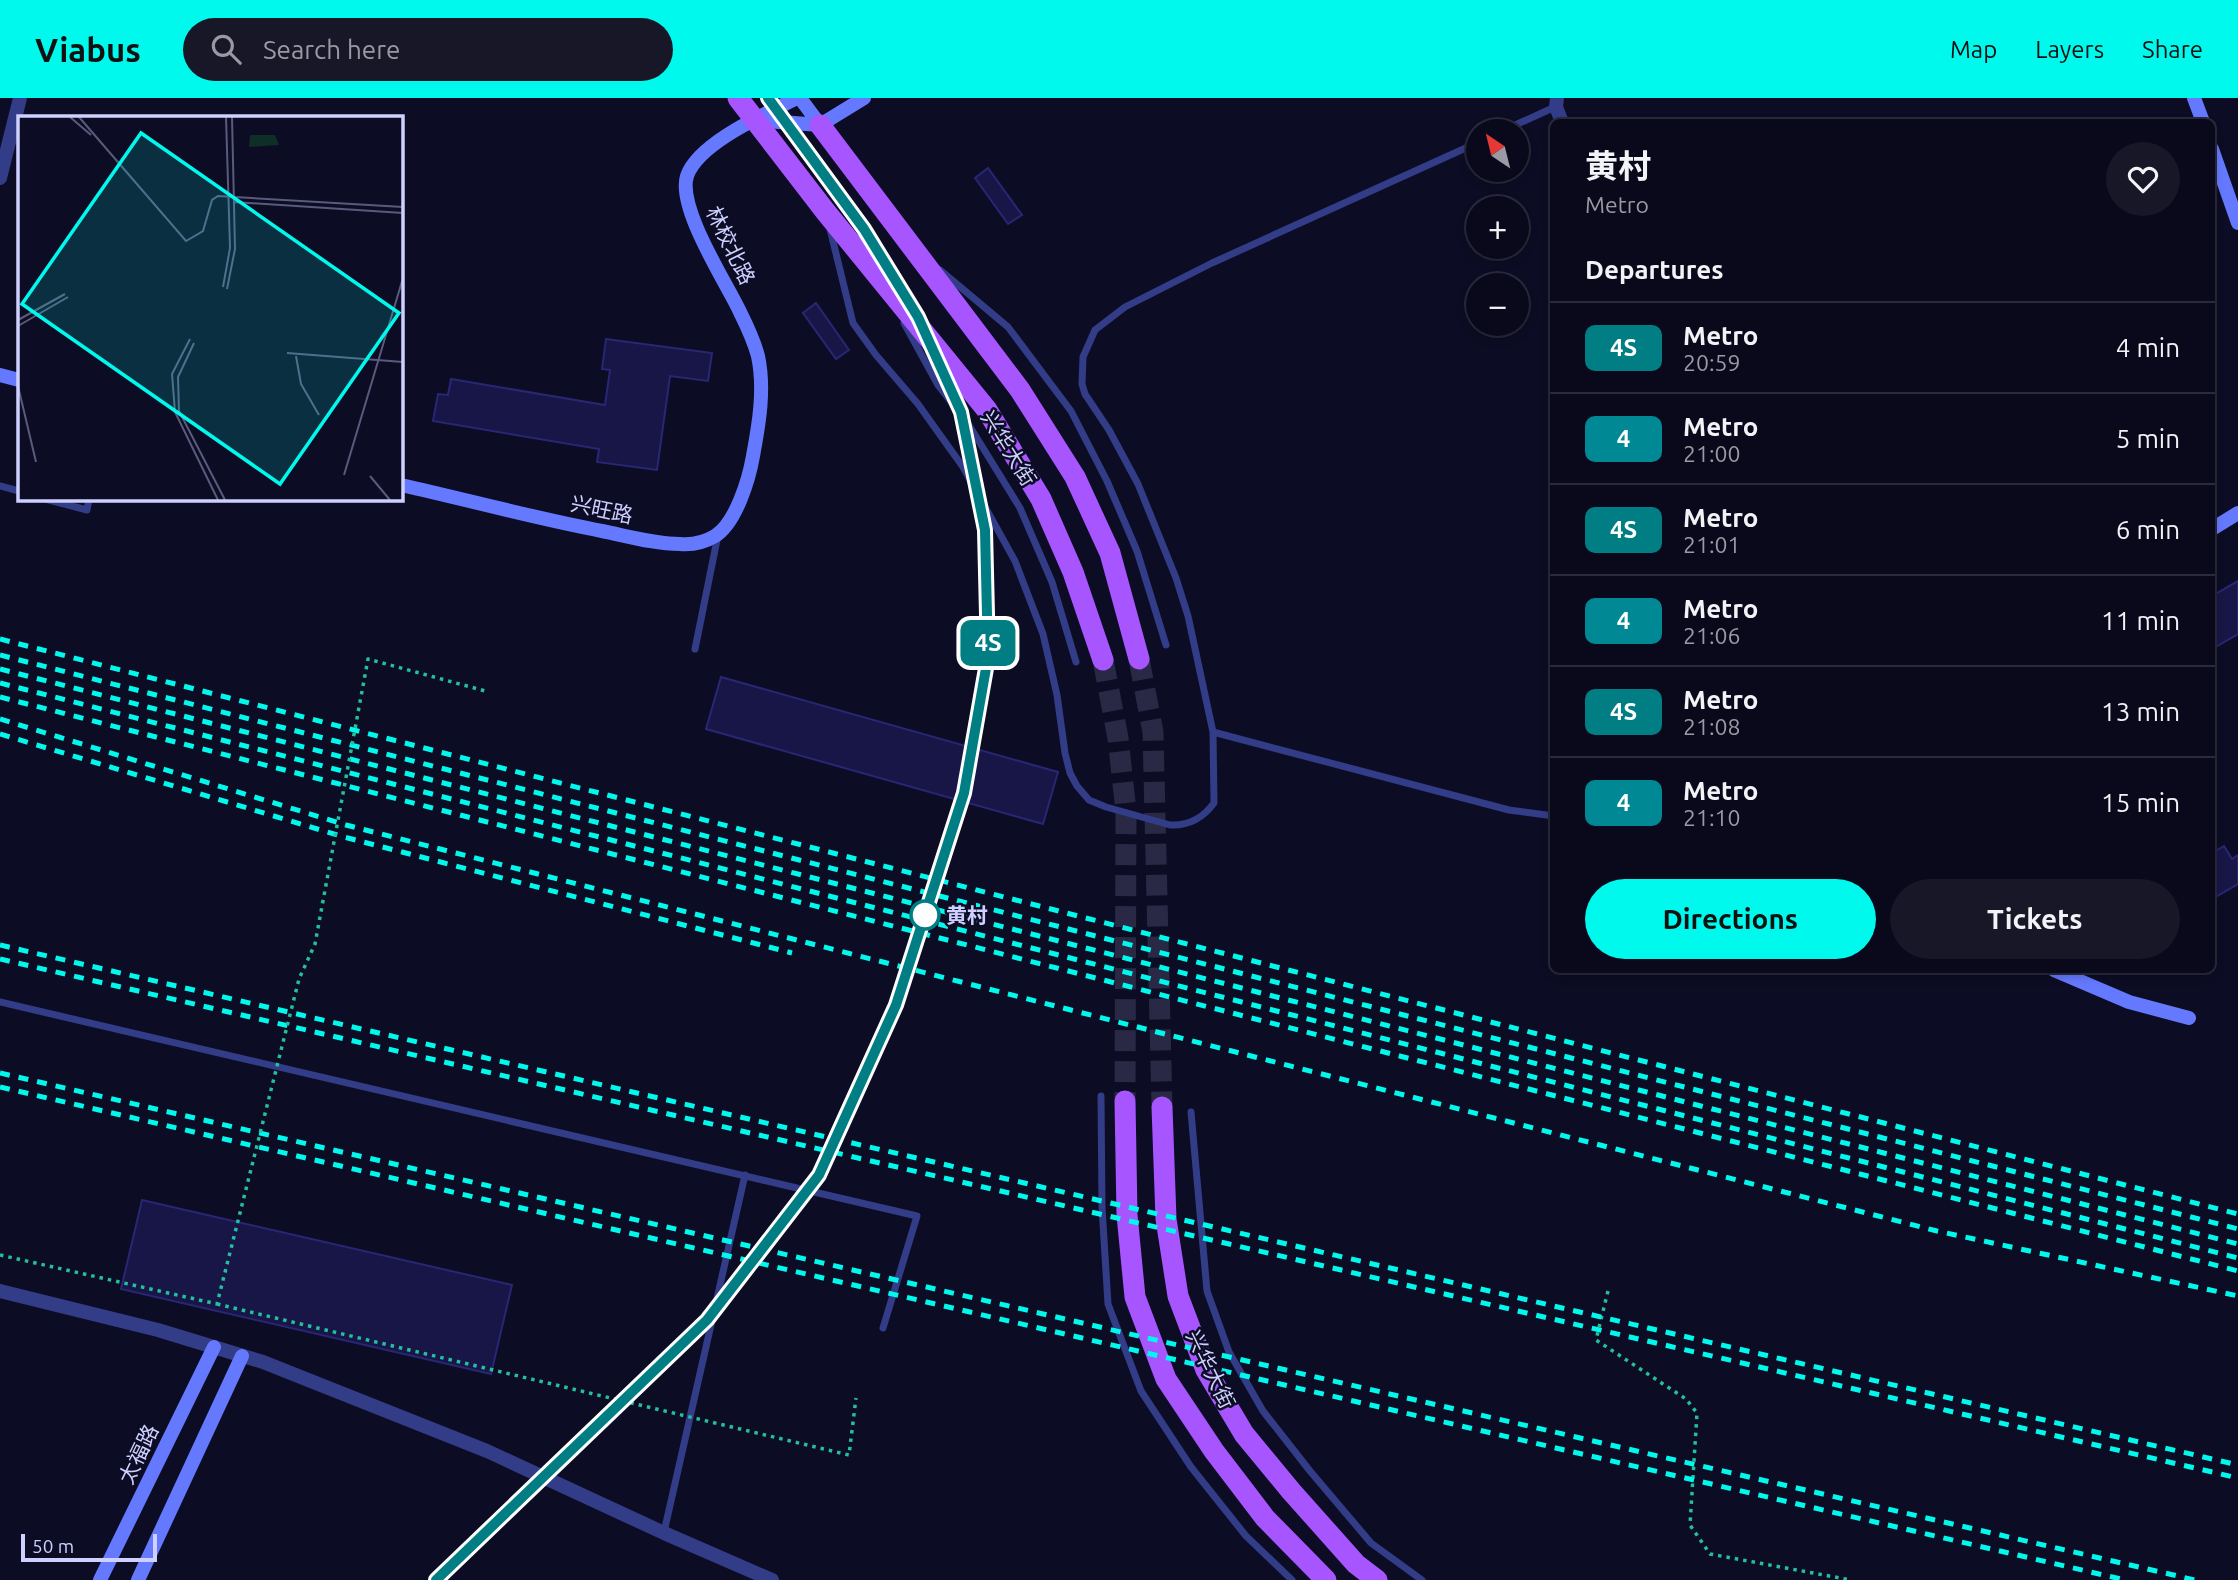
<!DOCTYPE html>
<meta charset="utf-8">
<style>
body{margin:0;font-family:Ubuntu,"Noto Sans SC",sans-serif;background:#171728;color:#f1f3f6;height:100vh;display:flex;flex-direction:column;font-size:26px;white-space:nowrap}
*{box-sizing:border-box;margin:0}
p{font-size:23px;color:#999aa3}
.icon{flex:none;width:38px;height:38px;fill:none;stroke:currentColor;stroke-width:2;stroke-linecap:round;stroke-linejoin:round}
.map{position:relative;flex:1;overflow:hidden}
.drawer{position:absolute;left:1550px;top:21px;width:665px;height:854px;display:flex;flex-direction:column;background:#09091b;border-radius:10px;box-shadow:0 4px 10px #0003,0 0 0 2px #292a3a}
.drawer>*{flex:none}
.badge{padding:0 14px;border-radius:10px;font-size:24px;line-height:46px}
.needle{width:46px;rotate:325deg}
.controls{position:absolute;left:1466px;top:21px;display:grid;gap:14px}
.controls a{display:grid;place-items:center;width:63px;height:63px;border-radius:50%;background:#09091b;box-shadow:0 4px 10px #0003,0 0 0 2px #292a3a;font-size:35px}
.scale{position:absolute;left:21px;bottom:18px;width:136px;box-sizing:border-box;padding-left:7px;border:4px solid #ced0ff;border-top:0;font-size:19px;line-height:24px;white-space:nowrap;color:#ced0ff;-webkit-text-stroke:5px #0c0c24;paint-order:stroke}
.map>.badge{position:absolute;translate:-50% -50%;box-shadow:0 0 0 4px #fff}
h2{padding:0 35px;font-size:26px;line-height:63px}
.round{display:grid;place-items:center;flex:none;width:74px;height:74px;border-radius:37px;background:#171728}
.overview{display:flex;align-items:center;justify-content:space-between;height:119px;padding:0 35px}
h1{font-size:33px;font-weight:700;line-height:52px}
.cta{display:flex;gap:14px;margin-top:auto;padding:14px 35px}
.cta a{flex:1;height:80px;border-radius:42px;background:#00f9ed;color:#111;font-size:28px;font-weight:700;line-height:80px;text-align:center}
.cta a+a{background:#171728;color:#f1f3f6}
ul{padding:0;list-style:none}
li{display:flex;align-items:center;gap:21px;height:91px;padding:0 35px;border-top:2px solid #292a3a}
li div{flex:1}
li b{display:block;font-size:26px}
li em{font-style:normal}
li .badge{min-width:77px;font-weight:700;text-align:center}
header{display:flex;align-items:center;gap:42px;box-sizing:border-box;height:98px;padding:0 35px;background:#00f9ed;color:#111}
header strong{font-size:33px}
nav{display:flex;gap:38px;margin-inline-start:auto;font-size:24px}
.search{width:490px;height:63px;background:#171728;display:flex;align-items:center;gap:18px;box-sizing:border-box;padding:0 24px;border-radius:38px;color:#999aa3;font-size:26px}
.map>svg:first-child{display:block}
.building{fill:#181646;stroke:#292675;stroke-width:2}
.lines{fill:none;stroke-linecap:round;stroke-linejoin:round}
.primary-tunnel{stroke:#292945;stroke-width:21;stroke-dasharray:21 10;stroke-linecap:butt}
.path{stroke:#23bf9e;stroke-width:3.5;stroke-dasharray:3.5 5;stroke-linecap:butt}
.lane{stroke:#323c87;stroke-width:7}
.street{stroke:#323c87;stroke-width:14}
.secondary{stroke:#6579ff;stroke-width:14}
.primary{stroke:#a655ff;stroke-width:21}
.rail{stroke:#00f9ed;stroke-width:5;stroke-dasharray:10 9;stroke-linecap:butt}
.path-bridge{stroke:#23bf9e;stroke-width:3.5;stroke-dasharray:3.5 5;stroke-linecap:butt}
.line-casing{stroke:#fff;stroke-width:16}
.line{stroke:#007e84;stroke-width:10}
.stop-dot{fill:#fff;stroke:#007e84;stroke-width:3.5}
.labels{text-anchor:middle;dominant-baseline:central;stroke-width:5;stroke-linejoin:round;paint-order:stroke}
.street-label{font-size:21px;fill:#ced0ff;stroke:#0c0c24}
.stop-label{font-size:21px;font-weight:bold;fill:#ced0ff;stroke:#0c0c24;text-anchor:start}
.inset-road{fill:none;stroke:#5a5a7c;stroke-width:2}
.view{fill:#00f9ed;fill-opacity:0.15;stroke:#00f9ed;stroke-width:3.5}
.inset-edge{fill:none;stroke:#ced0ff;stroke-width:3.5}
</style>
<header>
<strong>Viabus</strong>
<div class="search"><svg class="icon" aria-label="search" viewBox="0 0 24 24"><circle cx="10" cy="10" r="6"/><path d="M15 15l6 6"/></svg>Search here</div>
<nav><a>Map</a><a>Layers</a><a>Share</a></nav>
</header>
<div class="map">
<svg width="2238" height="1482" viewBox="0 0 2238 1482">
<rect width="100%" height="100%" fill="#0c0c24"/>
<!-- building -->
<path class="building" d="M988,70l34,47 -14,9 -33,-46z
M816,205l33,47 -13,9 -33,-46z
M606,241l106,14 -4,28 -38,-5 -13,94 -60,-8 2,-13 -166,-28 5,-27 10,1 3,-16 154,26 5,-35 -8,-1z
M2238,483v53l-26,15v-53z
M721,579l337,95 -15,52 -337,-95z
M2224,748l8,13 6,-4v29l-26,15v-46z
M142,1102l370,85 -21,89 -370,-85z"/>
<g class="lines">
<!-- primary-tunnel -->
<path class="primary-tunnel" d="M1139,561l14,73 9,375
M1103,562l15,78 8,73 -1,290"/>
<!-- path -->
<path class="path" d="M1608,1193l-12,49 90,59 11,14 -7,112 20,29 141,26"/>
<!-- lane -->
<path class="lane" d="M1502,33l53,-24
M830,131l23,94 23,32 42,49 45,63 52,94 28,73 14,61 8,58 5,20 7,13 12,14 17,7 64,18c19,1 33,-7 44,-22l-1,-71 -25,-116 -12,-38 -38,-94 -29,-54 -24,-36 -3,-10 1,-27 12,-27 30,-23 87,-44 267,-121
M940,172l68,57 63,84 36,70 30,70 29,94
M904,225l34,62 29,37 53,86 32,74 24,80
M0,388l19,5
M45,401l42,11 2,-11
M695,551l23,-114
M1213,634l296,78 45,6
M0,904l917,214 -34,112
M1101,998l1,111 6,97 33,87 50,76 55,69 46,44
M1191,1014l16,179 22,61 34,59 47,60 61,72 51,37
M664,1434l81,-357"/>
<!-- street -->
<path class="street" d="M1557,0l-1,9 6,15
M0,80l20,-80
M0,1193l158,39 105,32 224,89 177,82 108,47"/>
<!-- secondary -->
<path class="secondary" d="M800,0l20,27
M2194,0l9,24
M754,22l66,5
M820,27l44,-27
M2212,51l26,74
M0,277l19,5
M401,387c67,15 133,33 201,46 25,5 52,13 78,13 12,1 25,-2 35,-8 21,-13 34,-57 38,-80 6,-32 12,-67 5,-100 -4,-15 -11,-30 -18,-44 -14,-30 -63,-104 -53,-136 11,-33 80,-63 110,-78
M2212,431l26,-16
M2054,872l75,32 60,16
M100,1482l114,-233
M138,1482l104,-224"/>
<!-- primary -->
<path class="primary" d="M738,0l87,113 162,199 54,89 32,73 30,88
M820,27l200,265 55,87 35,76 29,106
M1125,1003l2,114 8,82 31,82 48,72 51,67 61,62
M1162,1009l4,112 12,77 28,74 38,64 47,57 65,73 21,16"/>
<!-- rail -->
<path class="rail" d="M0,541l2238,575
M0,557l2238,574
M0,571l2238,575
M0,585l2238,575
M0,599l2238,574
M0,621l346,106 1591,406 301,65
M0,636l344,103 448,116
M0,847l2238,520
M0,861l2238,519
M0,975l2195,507
M0,989l2125,493"/>
<!-- path-bridge -->
<path class="path-bridge" d="M0,1157l217,49 82,-325 16,-35 53,-285 121,33
M217,1206l632,151 7,-57"/>
</g>
<g class="lines">
<!-- line casing -->
<g class="line-casing">
<path id="line" d="M436,1482l271,-260 112,-145 77,-170 68,-212 24,-136 -3,-127 -24,-118 -43,-95 -54,-88 -96,-131"/>
</g>
<!-- line -->
<use href="#line" class="line"/>
</g>
<!-- markers -->
<circle class="stop-dot" cx="925" cy="817" r="14"/>
<g class="labels">
<!-- street labels -->
<g class="street-label">
<text transform="translate(731 147) rotate(64)">林校北路</text>
<text transform="translate(1009 350) rotate(58)">兴华大街</text>
<text transform="translate(602 411) rotate(12)">兴旺路</text>
<text transform="translate(1211 1271) rotate(64)">兴华大街</text>
<text transform="translate(138 1356) rotate(-64)">太福路</text>
</g>
<!-- stop labels -->
<g class="stop-label">
<text x="946" y="817">黄村</text>
</g>
</g>
<!-- overview -->
<g transform="translate(18 18)">
<rect width="385" height="385" fill="#0c0c24"/>
<path d="M232,19h25l4,10 -30,2z" fill="#0e2e28"/>
<path class="inset-road" d="M52,1l21,18M61,1l107,124 17,-10 9,-31 6,-4 185,11M216,86l169,11M205,171l7,-39 -4,-131M209,173l8,-40 -3,-132M0,204l47,-26M0,210l50,-29M172,223l-18,35 3,38 43,88M176,227l-16,34 1,34 46,89M269,237l116,9M278,240l5,28 18,31M0,270l18,76M326,359l59,-197M352,360l20,24"/>
<path class="view" d="M123,17l258,180 -119,171 -258,-180z"/>
<rect width="385" height="385" class="inset-edge"/>
</g>
</svg>
<div class="controls">
<a><svg class="needle" viewBox="-14 -14 28 28"><path d="M0-13l5 13h-10z" fill="#e53935"/><path d="M0 13l5-13h-10z" fill="#999aa3"/></svg></a>
<a>+</a>
<a>−</a>
</div>
<div class="scale">50 m</div>
<b class="badge" style="left:988px;top:545px;background:#007e84;color:#fff">4S</b>
<section class="drawer">
<div class="overview"><div><h1>黄村</h1><p>Metro</p></div><a class="round"><svg class="icon" aria-label="heart" viewBox="0 0 24 24"><path d="M12 20l-8-8c-3-5 5-10 8-4 3-6 11-1 8 4z"/></svg></a></div>
<h2>Departures</h2>
<ul>
<li><span class="badge" style="background:#007e84;color:#fff">4S</span><div><b>Metro</b><p>20:59</p></div><em>4 min</em></li>
<li><span class="badge" style="background:#008994;color:#fff">4</span><div><b>Metro</b><p>21:00</p></div><em>5 min</em></li>
<li><span class="badge" style="background:#007e84;color:#fff">4S</span><div><b>Metro</b><p>21:01</p></div><em>6 min</em></li>
<li><span class="badge" style="background:#008994;color:#fff">4</span><div><b>Metro</b><p>21:06</p></div><em>11 min</em></li>
<li><span class="badge" style="background:#007e84;color:#fff">4S</span><div><b>Metro</b><p>21:08</p></div><em>13 min</em></li>
<li><span class="badge" style="background:#008994;color:#fff">4</span><div><b>Metro</b><p>21:10</p></div><em>15 min</em></li>
</ul>
<div class="cta"><a>Directions</a><a>Tickets</a></div>
</section>
</div>
